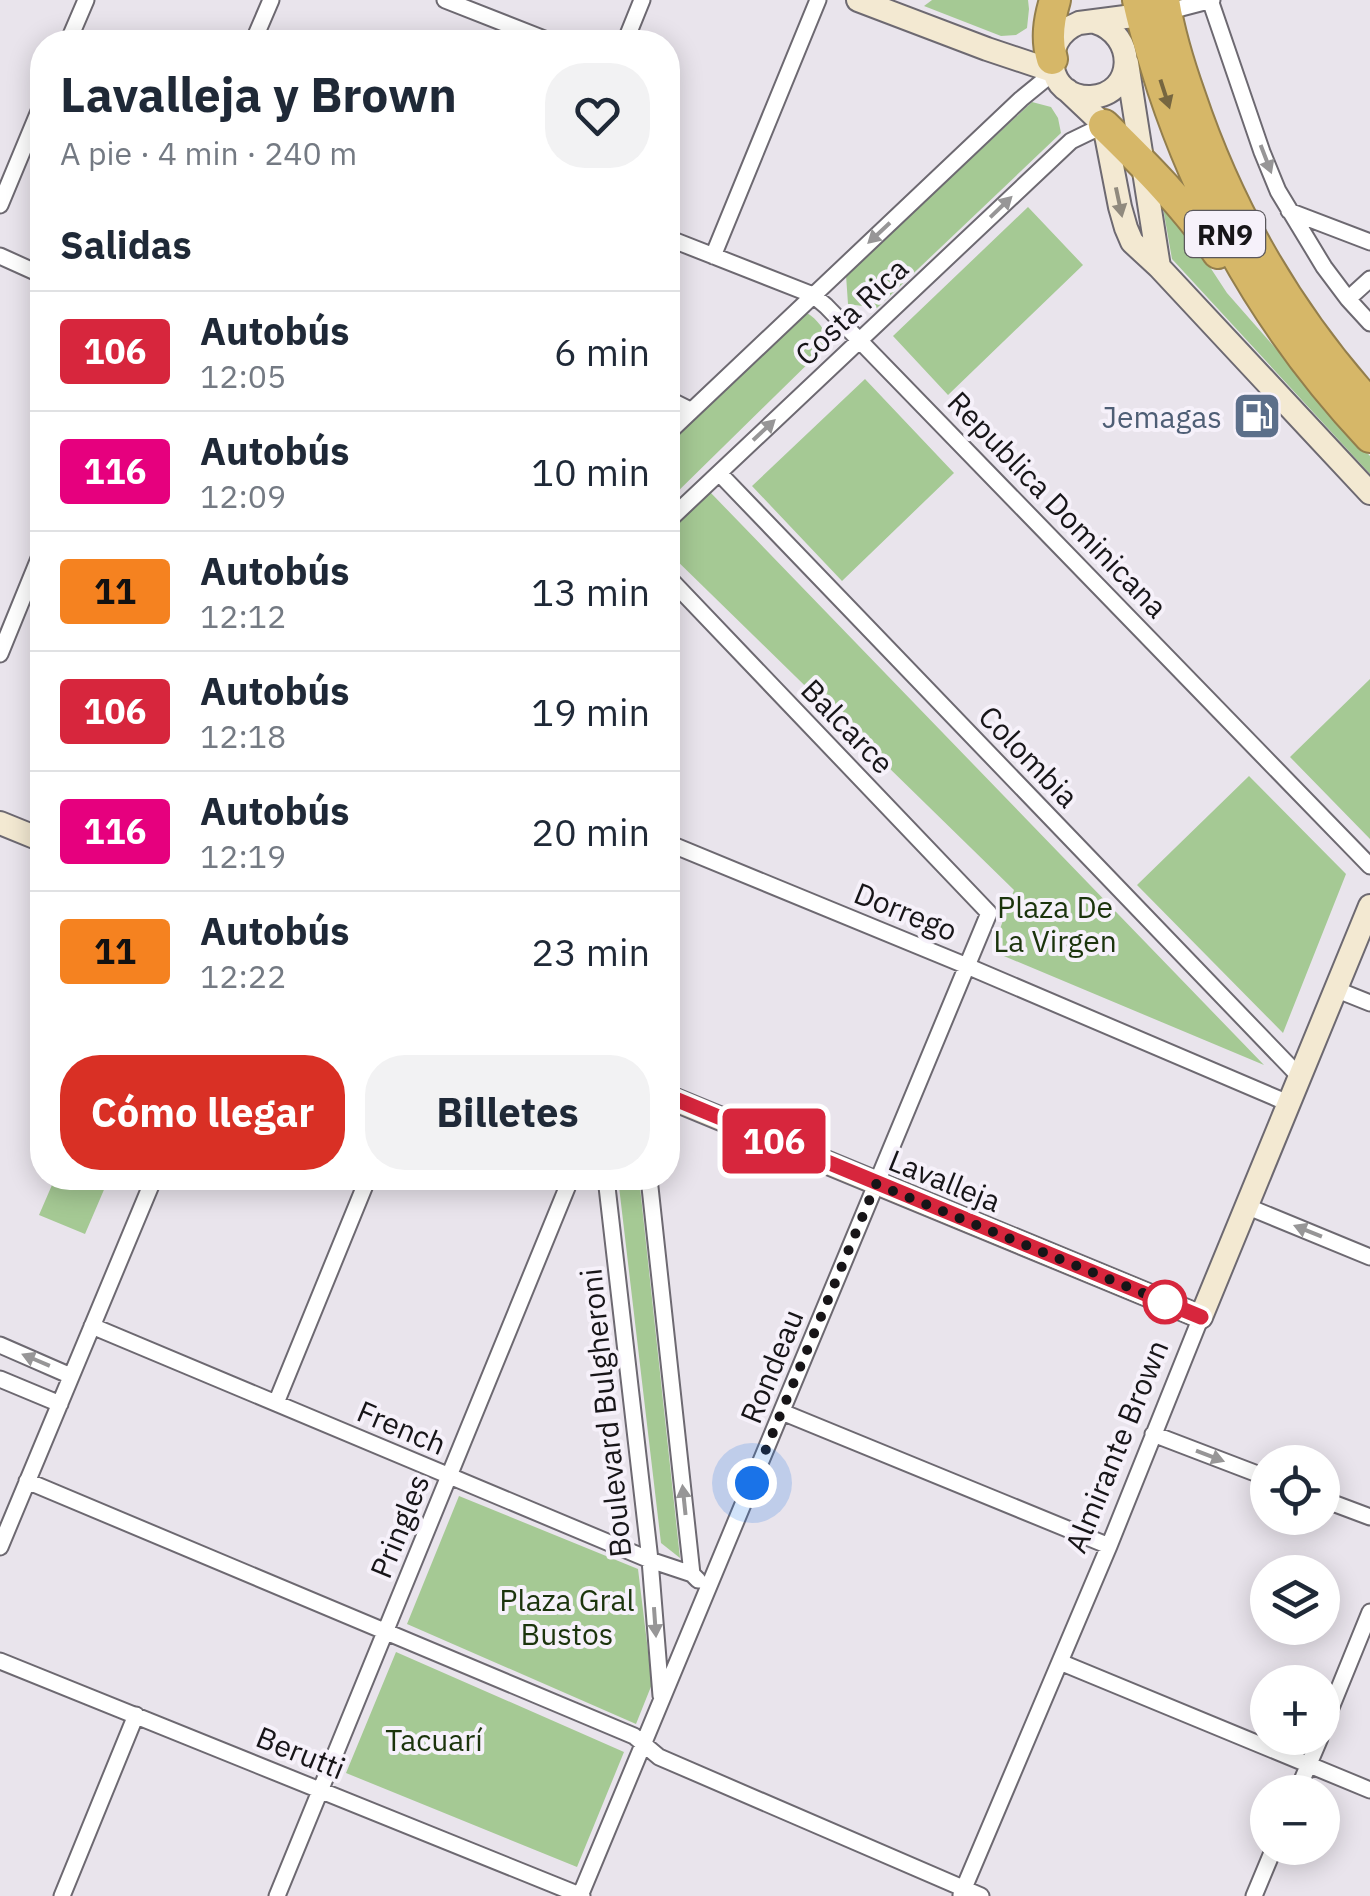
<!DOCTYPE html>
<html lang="es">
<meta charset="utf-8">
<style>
body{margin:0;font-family:"IBM Plex Sans",sans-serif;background:#f2f2f3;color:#1f2937;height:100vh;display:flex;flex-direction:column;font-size:38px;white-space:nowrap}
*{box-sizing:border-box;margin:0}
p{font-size:32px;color:#747a83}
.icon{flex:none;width:55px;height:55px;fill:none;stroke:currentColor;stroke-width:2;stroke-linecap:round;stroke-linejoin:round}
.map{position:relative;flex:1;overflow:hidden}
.panel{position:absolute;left:30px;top:30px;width:650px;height:1160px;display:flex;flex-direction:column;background:#fff;border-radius:40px;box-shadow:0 5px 25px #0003}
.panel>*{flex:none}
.badge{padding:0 20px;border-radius:8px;font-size:35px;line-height:65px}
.tools{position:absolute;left:1250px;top:1445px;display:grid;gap:20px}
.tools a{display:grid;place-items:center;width:90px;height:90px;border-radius:50%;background:#fff;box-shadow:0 5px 25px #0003;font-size:50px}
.you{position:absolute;width:50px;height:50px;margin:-25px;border:8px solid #fff;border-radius:50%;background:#1a73e8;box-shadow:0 0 0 15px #1a73e833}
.map>.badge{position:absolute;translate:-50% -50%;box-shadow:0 0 0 5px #fff}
h2{padding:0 30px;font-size:38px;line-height:90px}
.round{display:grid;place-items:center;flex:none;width:105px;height:105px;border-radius:40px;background:#f2f2f3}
.headline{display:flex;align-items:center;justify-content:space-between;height:170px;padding:0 30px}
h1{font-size:48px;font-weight:700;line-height:75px}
.primary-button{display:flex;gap:20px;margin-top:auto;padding:20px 30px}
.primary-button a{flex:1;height:115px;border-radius:40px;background:#d93025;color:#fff;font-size:40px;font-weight:700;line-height:115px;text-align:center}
.primary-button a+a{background:#f2f2f3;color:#1f2937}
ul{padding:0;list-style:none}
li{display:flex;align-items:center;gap:30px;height:120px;padding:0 30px;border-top:2px solid #e0e1e3}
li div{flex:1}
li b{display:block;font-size:38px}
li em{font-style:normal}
li .badge{min-width:110px;font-weight:700;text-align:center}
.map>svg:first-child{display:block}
.green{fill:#a5c994}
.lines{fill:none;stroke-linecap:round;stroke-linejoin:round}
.street-casing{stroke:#6d6971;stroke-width:19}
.secondary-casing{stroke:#6d6971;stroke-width:26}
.highway-casing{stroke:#937e4c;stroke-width:34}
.street{stroke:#fff;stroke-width:15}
.secondary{stroke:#f3e9d2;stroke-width:22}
.highway{stroke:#d6b768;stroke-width:30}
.oneway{fill:#766640}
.oneway2{fill:#979697}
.oneway3{fill:#908a7e}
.line-casing{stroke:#fff;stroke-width:22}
.line{stroke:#d7263d;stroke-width:15}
.walk{stroke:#171518;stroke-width:10;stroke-dasharray:0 18}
.stop-dot{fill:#fff;stroke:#d7263d;stroke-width:5}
.labels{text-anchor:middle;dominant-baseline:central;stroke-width:8;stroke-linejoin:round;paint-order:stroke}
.shield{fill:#f6f1fa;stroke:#5a575c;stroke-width:2.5}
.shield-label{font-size:28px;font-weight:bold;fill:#171518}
.street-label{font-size:30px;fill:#171518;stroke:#f6f1fa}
.service-label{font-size:30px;fill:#4e5e75;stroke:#f6f1fa;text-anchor:end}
.park-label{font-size:30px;fill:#1b340c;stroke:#f6f1fa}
</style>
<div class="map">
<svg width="1370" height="1896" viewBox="0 0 1370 1896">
<rect width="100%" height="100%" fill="#e9e4ec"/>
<!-- green -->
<path class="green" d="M932,0h96l1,9 -2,19 -11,7 -15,1 -77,-30z
M1032,102l19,5 7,11 3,15 -184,175 -29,-4 -2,-29z
M1160,191l67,102 143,163v18l-198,-215z
M1028,207l55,58 -135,130 -55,-59z
M802,310c13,7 20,15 26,29l-3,8 -157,154v-59z
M865,379l89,94 -112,108 -90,-95z
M710,492l554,573 -272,-114 22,-61 -346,-338v-19z
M1370,679v160l-80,-82z
M1249,776l97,98 -63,159 -146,-148z
M55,1178h54l-24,56 -46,-19z
M618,1178h21l41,380 -19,-15z
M459,1496l179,73 14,115 -16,40 -229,-100z
M396,1652l228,100 -47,115 -231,-94z"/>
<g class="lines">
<!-- street casing -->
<g class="street-casing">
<path id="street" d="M445,0l107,42
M1210,0l52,152 16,39 46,76 24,32 22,24
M1166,12l46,-12
M68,42l18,-42
M253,42l18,-42
M625,42l17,-42
M0,205l42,-101
M1289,211l81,31
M668,238l145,57 13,11 544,560
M0,256l42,19
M713,256l105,-256
M1348,299l22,-20
M668,399l22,11
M668,433l353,-334 33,-27
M719,473l580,603
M668,521l403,-380 33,-16
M0,654l42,-103
M668,843l299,123 321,137
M1335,989l35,14
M606,1178l44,382 11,136
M649,1178l43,396 6,6
M1246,1206l124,51
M92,1326l558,234 42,14
M0,1345l71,31
M0,1379l60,25
M276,1403l92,-225
M782,1412l327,134
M1153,1434l115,44
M27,1481l607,255 25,21 322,139
M1322,1499l48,18
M0,1547l154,-369
M0,1661l582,235
M1060,1662l310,128
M1322,1730l48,-118
M1297,1792l23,-54
M961,1895l148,-349 92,-229
M62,1896l74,-181
M277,1896l294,-718
M580,1896l409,-983 -321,-336
M1254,1896l20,-48"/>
</g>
<!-- secondary casing -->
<g class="secondary-casing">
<path id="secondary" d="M858,0l129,49 66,22
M1095,22c42,13 41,72 -4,75 -45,2 -53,-58 -12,-74l77,-10
M1127,63l32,204
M1067,90l37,35 16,82 6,21 6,14 27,25 211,226
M0,823l42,17
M668,1097l533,220 169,-411"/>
</g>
<!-- highway casing -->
<g class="highway-casing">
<path id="highway" d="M1138,0c6,30 16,60 25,89 43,130 113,248 207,348
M1164,0c5,33 15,65 26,96 39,116 98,218 180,309
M1052,59c-6,-20 -3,-39 3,-59
M1104,125c41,40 81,80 114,128"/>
</g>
<!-- street -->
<use href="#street" class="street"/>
<!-- secondary -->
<use href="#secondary" class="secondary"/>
<!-- highway -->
<use href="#highway" class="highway"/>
</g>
<!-- one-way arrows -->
<defs><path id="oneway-solid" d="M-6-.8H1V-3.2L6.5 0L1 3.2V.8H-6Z" transform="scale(2.5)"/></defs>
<use class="oneway" href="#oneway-solid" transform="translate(1165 94) rotate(72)"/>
<g class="oneway2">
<use href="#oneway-solid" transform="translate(1266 159) rotate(69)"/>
<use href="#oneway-solid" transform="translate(1001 207) rotate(-44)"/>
<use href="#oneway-solid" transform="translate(879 233) rotate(137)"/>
<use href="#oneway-solid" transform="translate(764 430) rotate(-43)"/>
<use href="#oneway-solid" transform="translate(1308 1231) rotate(-158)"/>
<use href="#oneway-solid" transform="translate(36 1360) rotate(-157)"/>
<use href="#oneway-solid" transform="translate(1210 1456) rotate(21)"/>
<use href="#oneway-solid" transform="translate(684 1500) rotate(-96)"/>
<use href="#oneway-solid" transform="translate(655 1622) rotate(86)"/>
</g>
<use class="oneway3" href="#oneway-solid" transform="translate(1119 202) rotate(78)"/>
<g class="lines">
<!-- line casing -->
<g class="line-casing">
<path id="line" d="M668,1096l533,221"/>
</g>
<!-- line -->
<use href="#line" class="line"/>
<!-- walk -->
<path class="walk" d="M752,1483l124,-299 289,118"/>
</g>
<!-- icons -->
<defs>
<g id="fuel-square" transform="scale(2.5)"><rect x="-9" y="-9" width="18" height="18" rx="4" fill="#5c6f8a" stroke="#f6f1fa"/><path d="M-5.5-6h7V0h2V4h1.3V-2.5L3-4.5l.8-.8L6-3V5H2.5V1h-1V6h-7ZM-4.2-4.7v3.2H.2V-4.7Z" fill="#fff"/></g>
</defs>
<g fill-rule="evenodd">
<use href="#fuel-square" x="1257" y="416"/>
</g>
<!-- markers -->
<circle class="stop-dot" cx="1165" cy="1302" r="20"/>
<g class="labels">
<!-- shield labels -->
<rect class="shield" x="1185" y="211" width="80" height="46" rx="8"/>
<g class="shield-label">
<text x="1225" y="234">RN9</text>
</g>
<!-- street labels -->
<g class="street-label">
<text transform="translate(851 311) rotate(-43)">Costa Rica</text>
<text transform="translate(1058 504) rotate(46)">Republica Dominicana</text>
<text transform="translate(848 726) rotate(46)">Balcarce</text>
<text transform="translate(1029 756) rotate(46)">Colombia</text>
<text transform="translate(906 911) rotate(22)">Dorrego</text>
<text transform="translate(945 1180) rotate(22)">Lavalleja</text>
<text transform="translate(771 1366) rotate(-68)">Rondeau</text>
<text transform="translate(605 1413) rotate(-96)">Boulevard Bulgheroni</text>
<text transform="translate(402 1427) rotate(23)">French</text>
<text transform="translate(1116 1446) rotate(-68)">Almirante Brown</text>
<text transform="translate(399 1526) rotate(-68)">Pringles</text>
<text transform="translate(301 1752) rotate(22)">Berutti</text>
</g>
<!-- service labels -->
<g class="service-label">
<text x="1222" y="416">Jemagas</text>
</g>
<!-- park labels -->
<g class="park-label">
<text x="1055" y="906">Plaza De<tspan x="1055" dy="34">La Virgen</tspan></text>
<text x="567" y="1599">Plaza Gral<tspan x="567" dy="34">Bustos</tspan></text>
<text x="434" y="1739">Tacuarí</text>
</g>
</g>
</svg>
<div class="tools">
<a><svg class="icon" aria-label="locate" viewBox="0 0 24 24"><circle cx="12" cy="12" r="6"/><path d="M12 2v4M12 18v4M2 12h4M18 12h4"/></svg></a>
<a><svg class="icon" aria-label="layers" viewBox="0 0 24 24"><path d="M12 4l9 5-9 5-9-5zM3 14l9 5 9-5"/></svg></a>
<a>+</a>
<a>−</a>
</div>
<div class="you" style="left:752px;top:1483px"></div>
<b class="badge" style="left:774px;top:1141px;background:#d7263d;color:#fff">106</b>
<section class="panel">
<div class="headline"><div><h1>Lavalleja y Brown</h1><p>A pie · 4 min · 240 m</p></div><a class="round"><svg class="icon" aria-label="heart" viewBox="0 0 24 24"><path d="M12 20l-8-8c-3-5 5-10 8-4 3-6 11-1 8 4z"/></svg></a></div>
<h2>Salidas</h2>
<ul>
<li><span class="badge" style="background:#d7263d;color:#fff">106</span><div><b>Autobús</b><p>12:05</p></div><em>6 min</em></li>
<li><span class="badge" style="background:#e6007e;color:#fff">116</span><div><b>Autobús</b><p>12:09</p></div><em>10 min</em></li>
<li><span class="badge" style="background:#f58220;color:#111">11</span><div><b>Autobús</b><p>12:12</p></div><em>13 min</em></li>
<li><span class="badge" style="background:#d7263d;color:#fff">106</span><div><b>Autobús</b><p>12:18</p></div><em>19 min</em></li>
<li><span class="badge" style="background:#e6007e;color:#fff">116</span><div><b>Autobús</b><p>12:19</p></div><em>20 min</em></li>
<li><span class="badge" style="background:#f58220;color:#111">11</span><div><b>Autobús</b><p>12:22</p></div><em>23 min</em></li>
</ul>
<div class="primary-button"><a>Cómo llegar</a><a>Billetes</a></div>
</section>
</div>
